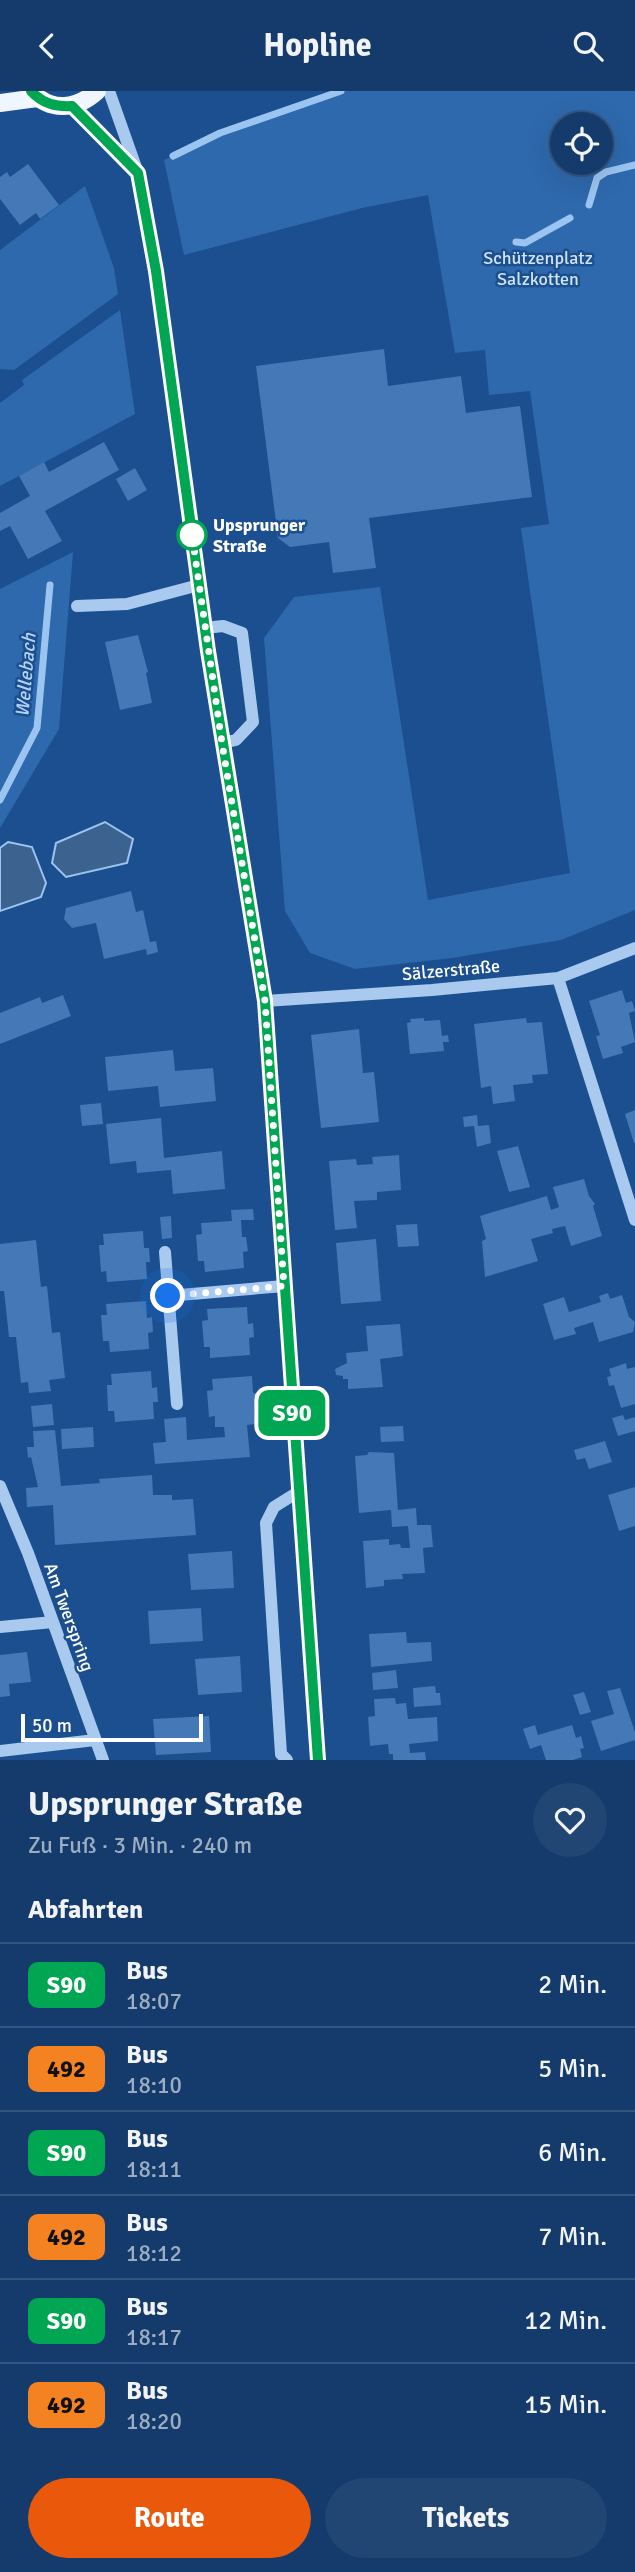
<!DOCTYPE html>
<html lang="de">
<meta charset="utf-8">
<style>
body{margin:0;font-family:Signika,sans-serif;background:#214673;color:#f1f3f6;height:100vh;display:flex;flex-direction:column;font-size:26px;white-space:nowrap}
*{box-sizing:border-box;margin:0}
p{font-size:23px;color:#9dadc1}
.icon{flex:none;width:38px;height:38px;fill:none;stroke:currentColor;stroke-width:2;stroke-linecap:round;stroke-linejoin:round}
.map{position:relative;height:1669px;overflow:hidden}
.sheet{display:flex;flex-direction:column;background:#143b6b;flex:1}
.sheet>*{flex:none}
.badge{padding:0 14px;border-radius:10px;font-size:24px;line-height:46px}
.fabs{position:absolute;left:550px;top:21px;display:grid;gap:14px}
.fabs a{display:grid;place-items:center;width:63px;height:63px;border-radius:50%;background:#143b6b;box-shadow:0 7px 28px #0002,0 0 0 2px #33557e;font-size:35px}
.scale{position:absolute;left:21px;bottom:18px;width:182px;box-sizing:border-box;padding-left:7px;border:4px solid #fff;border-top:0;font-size:19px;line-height:24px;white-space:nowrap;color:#fff;-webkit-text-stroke:5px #1b4f8f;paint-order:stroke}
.you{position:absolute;width:35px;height:35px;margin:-18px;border:5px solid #fff;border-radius:50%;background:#1a73e8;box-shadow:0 0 0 10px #1a73e833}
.map>.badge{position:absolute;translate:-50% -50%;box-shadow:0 0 0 4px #fff}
h2{padding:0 28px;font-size:26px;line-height:63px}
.round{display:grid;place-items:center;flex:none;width:74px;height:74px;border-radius:37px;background:#214673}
.summary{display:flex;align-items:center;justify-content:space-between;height:119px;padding:0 28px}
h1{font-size:33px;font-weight:800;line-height:52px}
.action{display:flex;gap:14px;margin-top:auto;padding:14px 28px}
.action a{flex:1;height:80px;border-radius:42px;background:#ea580c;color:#fff;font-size:28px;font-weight:800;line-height:80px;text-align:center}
.action a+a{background:#214673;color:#f1f3f6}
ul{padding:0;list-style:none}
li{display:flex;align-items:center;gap:21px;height:84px;padding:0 28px;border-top:2px solid #33557e}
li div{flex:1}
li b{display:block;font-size:26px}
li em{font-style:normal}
li .badge{min-width:77px;font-weight:700;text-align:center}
header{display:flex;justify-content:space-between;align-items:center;height:91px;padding:0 28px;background:#143b6b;font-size:32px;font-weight:800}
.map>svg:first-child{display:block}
.green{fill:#2e69ad;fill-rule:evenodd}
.water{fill:#3c6290;stroke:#9cc4f0;stroke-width:2}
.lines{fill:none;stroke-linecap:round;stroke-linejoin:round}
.stream{stroke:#9cc4f0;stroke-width:7}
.building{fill:#4478b7}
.minor{stroke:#a9c9ee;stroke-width:12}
.major{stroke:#f0f6ff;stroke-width:18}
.line-casing{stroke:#fff;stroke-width:16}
.line{stroke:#00a651;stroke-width:10}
.walk{stroke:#fff;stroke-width:7;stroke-dasharray:0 12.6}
.stop-dot{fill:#fff;stroke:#00a651;stroke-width:3.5}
.labels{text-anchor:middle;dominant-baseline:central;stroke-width:5;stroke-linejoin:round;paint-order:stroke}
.park-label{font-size:18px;fill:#cfe3fa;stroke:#1b4f8f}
.stop-label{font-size:18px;font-weight:bold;fill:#fff;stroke:#1b4f8f;text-anchor:start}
.street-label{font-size:18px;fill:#fff;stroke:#1b4f8f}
.water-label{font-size:19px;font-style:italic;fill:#b5d3f5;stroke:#1b4f8f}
</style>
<header><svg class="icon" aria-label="back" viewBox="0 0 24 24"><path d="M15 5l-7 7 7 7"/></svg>Hopline<svg class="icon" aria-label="search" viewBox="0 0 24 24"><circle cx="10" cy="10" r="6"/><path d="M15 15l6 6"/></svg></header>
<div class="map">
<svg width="635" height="1669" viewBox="0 0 635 1669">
<rect width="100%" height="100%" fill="#1b4f8f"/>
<!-- green -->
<path class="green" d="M333,0h302v819l-74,30 -109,18 -97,11 -45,-16 -25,-42 -21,-273 30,-41 86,-10 48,313 142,-27 -49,-345 28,-4 -19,-133 -41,4 -4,-45 -30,3 -27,-158 -66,13 -178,47 -20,-95 57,-24 110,-39zM562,33h38v39h-38z
M85,95l29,82 4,26 -104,76 -14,-1v-119z
M120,219l15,104 -135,72v-83l24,-18 -2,-5z
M73,461l-14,177 -59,99v-239z"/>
<!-- water -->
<path class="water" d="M105,731l28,17 -6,24 -61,14 -14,-14 4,-20z
M8,751l24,5 14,36 -5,14 -41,14v-63z"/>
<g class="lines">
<!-- stream -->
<path class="stream" d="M173,65l47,-23 121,-42
M589,114l8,-27 9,-6 29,-7
M516,151l9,1 45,-25
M0,709l37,-72 13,-143"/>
</g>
<!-- building -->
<path class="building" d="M28,73l31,41 -19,14 -4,-6 -16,12 -20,-26v-22l7,-5 3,5z
M384,258l4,37 73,-10 5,37 54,-7 12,91 -163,21 7,50 -43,5 -4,-31 -39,5 -12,-9 -22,-172z
M104,351l15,28 -74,41 17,30 -34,18 -18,-33 -10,5v-18l30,-17 -11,-20 25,-14 5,10z
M135,377l12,22 -19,11 -12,-22z
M138,544l10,37 -2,1 6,30 -32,7 -15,-68z
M131,800l5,21 7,-2 7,32 6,-1 2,11 -11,3 -1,-6 -42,10 -8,-36 -24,5 -8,-9 2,-11z
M622,899l4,13 6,-2 3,10 -6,2 6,29 -14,5 2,6 -20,6 -7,-23 4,-1 -11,-34z
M63,904l8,21 -71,28v-31l40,-16 2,6z
M424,927v3l16,-1 2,16 6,-1 1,7h-6l1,9 -34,3 -3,-31 4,-1 -1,-3z
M526,927l1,5 15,-1 6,52 -16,1 1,8 -20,2 2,16 -22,3 -2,-18 -10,2 -7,-64z
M359,938l4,44 11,-1 5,50 -58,6 -10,-93z
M173,959l2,21 38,-3 3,33 -56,6 -2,-21 -50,5 -3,-34z
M101,1012l2,21 -21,2 -2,-21z
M635,1019v33h-1l-9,-29z
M477,1024l1,11 11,-1 2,18 -14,4 -3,-21 -10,1 -1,-10z
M161,1027l3,40 58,-7 3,38 -52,5 -2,-24 -34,3 -1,-12 -26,3 -4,-40z
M518,1055l12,41 -21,5 -12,-41z
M399,1064l2,35 -24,2v8l-23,1 3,27 -22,2 -6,-69 27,-2 1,6 16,-1 -1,-7z
M584,1088l5,17 6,8 -2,2 9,30 -31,10 -6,-20 -13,3 1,4 -22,6 7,22 -53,16 -3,-36 4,-2 -6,-23 67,-20 4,14 8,-3 -6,-20z
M253,1118l1,11h-13l1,17h4l2,14 -5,1 1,16 -39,4 -1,-11h-6l-2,-26 6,-1 -1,-11 31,-2 -1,-11z
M171,1125l1,22 -10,1 -2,-22z
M417,1133l2,22 -21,1 -2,-22z
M143,1140l1,17h5l1,14h-4l1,17 -40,3 -1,-11 -5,1 -2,-27h5l-1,-11z
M376,1148l5,62 -40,3 -5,-61z
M36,1149l5,47 6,-1 5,47 8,-1 5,46 -16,2 2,11 -22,2 -1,-11 -7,1 -5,-46h-7l-5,-46h-4v-47z
M608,1202l2,6 12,-4 7,22 6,5 -2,10 -34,10 -6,-20 -19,6 2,6 -22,6 -11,-36 21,-7 5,15 32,-10 -2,-6z
M146,1210l1,17 5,-1 1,15 -5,1 1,16 -39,3 -1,-11h-6l-2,-26h6l-1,-11z
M247,1216l1,17 5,-1 1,14 -5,1 1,17 -40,3v-11h-6l-2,-26 6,-1 -1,-11z
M400,1233l3,32 -23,3 3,28 -35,2v-10h-5v-3l-7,-1 -1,-6 12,-6 -1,-10 22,-2 -2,-25z
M626,1272l1,6 8,-2v37l-14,4 -7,-23 -5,1 -2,-9 4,-1 -2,-7z
M151,1280l1,17 5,-1 1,15h-5l1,17 -39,3 -1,-11h-6l-1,-26h5l-1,-11z
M252,1285l1,17h5l1,14 -5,1 1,16 -8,1 3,32 -95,7 -2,-21 13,-1 -2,-23 22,-2 1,23 38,-3 -1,-10h-9v-11l-6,1 -2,-26 6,-1 -1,-11z
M52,1313l2,21 -21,2 -2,-21z
M623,1324l2,5 10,-3v14l-17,5 -6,-18z
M403,1335l1,15 -23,1 -1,-15z
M93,1336l1,20 -32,2 -1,-20z
M55,1339l6,56 39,-3 -1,-4 53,-4 1,20h19v5l21,-1 3,36 -141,10 -2,-40 -26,2 -1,-19 12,-1 -7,-30 -3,1 -1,-11h7l-1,-16z
M605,1350l7,21 -23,7 -4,-11 -8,2 -3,-10z
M369,1361l25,1 4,57 18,-2 1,17h14l2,22 -10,1 2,25 -23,1 1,5 -19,1v6l-18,2 -3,-47 26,-2v6l11,-1 1,4h9l-2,-22 -16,1 -1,-17 -32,3 -4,-57 12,-1z
M635,1396v39l-16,5 -11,-36z
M232,1460l2,37 -43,2 -3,-36z
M201,1517l2,33 -53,3 -2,-33z
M406,1541l1,11 24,-1 1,19 -61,6 -2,-33z
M27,1561l4,30 -22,2 1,12 -10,1v-42z
M240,1565l2,36 -44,3 -3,-36z
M396,1579l2,18 -25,2 -1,-17z
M435,1595l1,7h4l1,12 -27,2 -1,-19z
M620,1597l15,44v8l-34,11 -10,-30 23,-7 -7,-23z
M584,1601l7,20 -11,3 -7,-20z
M395,1607l1,6 10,-1 2,16 29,-2 1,24 -29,3 1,9 15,-1 1,8h-33v-6h-4l-1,-10 -18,2 -2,-29 7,-1 -1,-17z
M209,1625l2,36 -55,3 -3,-36z
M535,1634l3,10 34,-10 4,13 5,-2 3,12 -4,1 2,8 -9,3h-27l-5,-15 -11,4 -7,-20z"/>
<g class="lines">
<!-- minor -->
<path class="minor" d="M109,0l29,82 18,98 49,357 60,373 53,759
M72,15l62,62
M77,515l50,-2 72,-19
M205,537l18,-2 19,7 11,89 -17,18 -14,3
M558,887l77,242
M265,910l167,-11 126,-12 77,-30
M165,1161l12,152
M168,1205l116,-10
M0,1395l28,67 75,207
M0,1536l53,-5
M0,1660l95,-11
M287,1669l-6,-6 -15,-231 8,-16 24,-15"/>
<!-- major -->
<path class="major" d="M31,0c20,22 46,18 66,0
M0,12l37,-5"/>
</g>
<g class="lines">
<!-- line casing -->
<g class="line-casing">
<path id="line" d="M31,0c12,13 25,16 41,15l66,67 18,98 52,380 57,350 53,759"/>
</g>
<!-- line -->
<use href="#line" class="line"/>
<!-- walk -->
<path class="walk" d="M168,1205l116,-10 -19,-285 -43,-258 -30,-208"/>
</g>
<!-- markers -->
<circle class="stop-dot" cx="192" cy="444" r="14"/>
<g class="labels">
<!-- park labels -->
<g class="park-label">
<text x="538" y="167">Schützenplatz<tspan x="538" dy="21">Salzkotten</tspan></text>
</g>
<!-- stop labels -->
<g class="stop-label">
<text x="213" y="434">Upsprunger<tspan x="213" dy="21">Straße</tspan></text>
</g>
<!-- street labels -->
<g class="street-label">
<text transform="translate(451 879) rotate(-5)">Sälzerstraße</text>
<text transform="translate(69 1526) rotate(70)">Am Twerspring</text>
</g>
<!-- water labels -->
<g class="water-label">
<text transform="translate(26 584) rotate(-85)">Wellebach</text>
</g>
</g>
</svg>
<div class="fabs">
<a><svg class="icon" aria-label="locate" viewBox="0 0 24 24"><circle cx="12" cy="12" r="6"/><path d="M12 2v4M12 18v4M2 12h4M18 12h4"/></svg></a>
</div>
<div class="scale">50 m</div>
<div class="you" style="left:168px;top:1205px"></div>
<b class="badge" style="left:292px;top:1322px;background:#00a651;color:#fff">S90</b>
</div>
<section class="sheet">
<div class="summary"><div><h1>Upsprunger Straße</h1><p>Zu Fuß · 3 Min. · 240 m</p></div><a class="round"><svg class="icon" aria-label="heart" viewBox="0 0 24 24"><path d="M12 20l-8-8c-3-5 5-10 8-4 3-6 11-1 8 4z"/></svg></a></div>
<h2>Abfahrten</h2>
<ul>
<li><span class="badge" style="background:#00a651;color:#fff">S90</span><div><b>Bus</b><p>18:07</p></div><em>2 Min.</em></li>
<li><span class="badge" style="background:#f58220;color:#111">492</span><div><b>Bus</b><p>18:10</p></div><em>5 Min.</em></li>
<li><span class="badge" style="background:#00a651;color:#fff">S90</span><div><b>Bus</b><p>18:11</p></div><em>6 Min.</em></li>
<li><span class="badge" style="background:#f58220;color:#111">492</span><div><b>Bus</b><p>18:12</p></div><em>7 Min.</em></li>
<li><span class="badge" style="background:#00a651;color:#fff">S90</span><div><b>Bus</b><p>18:17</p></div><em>12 Min.</em></li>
<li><span class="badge" style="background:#f58220;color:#111">492</span><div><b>Bus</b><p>18:20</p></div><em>15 Min.</em></li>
</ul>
<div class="action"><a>Route</a><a>Tickets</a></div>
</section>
